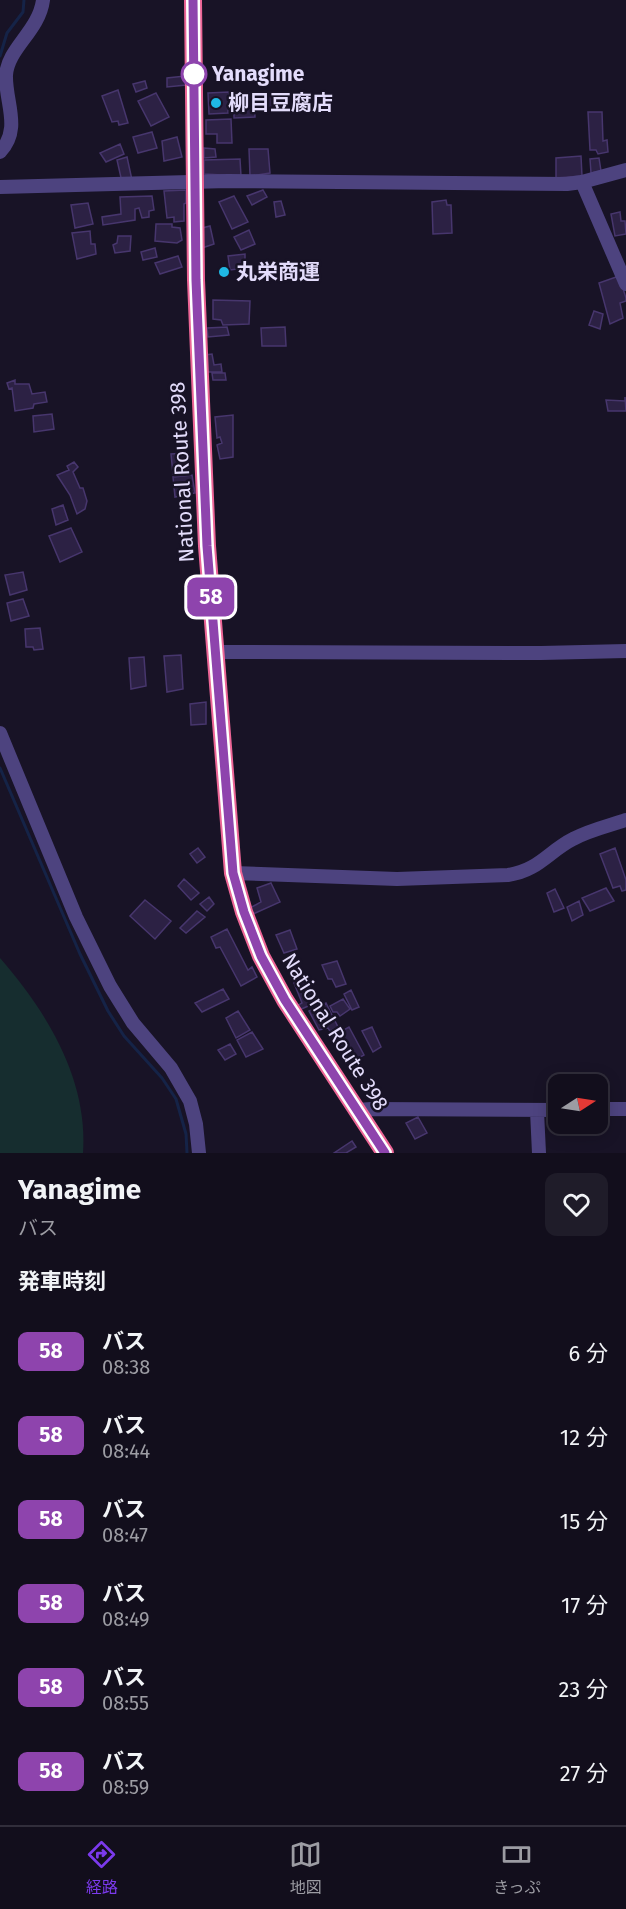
<!DOCTYPE html>
<html lang="ja">
<meta charset="utf-8">
<style>
body{margin:0;font-family:"Fira Sans","Noto Sans JP",sans-serif;background:#1f1c29;color:#f1f3f6;height:100vh;display:flex;flex-direction:column;font-size:22px;white-space:nowrap}
*{box-sizing:border-box;margin:0}
p{font-size:20px;color:#9c9ca3}
.icon{flex:none;width:33px;height:33px;fill:none;stroke:currentColor;stroke-width:2;stroke-linecap:round;stroke-linejoin:round}
.map{position:relative;height:1153px;overflow:hidden}
.side{display:flex;flex-direction:column;background:#120e1c;flex:1}
.side>*{flex:none}
.badge{padding:0 12px;border-radius:9px;font-size:21px;line-height:39px}
.needle{width:39px;rotate:78deg}
.fabs{position:absolute;left:548px;top:1074px;display:grid;gap:12px}
.fabs a{display:grid;place-items:center;width:60px;height:60px;border-radius:12px;background:#120e1c;box-shadow:0 3px 15px #0003,0 0 0 2px #312e3b;font-size:30px}
.map>.badge{position:absolute;translate:-50% -50%;box-shadow:0 0 0 3px #fff}
h2{padding:0 18px;font-size:22px;line-height:54px}
.round{display:grid;place-items:center;flex:none;width:63px;height:63px;border-radius:12px;background:#1f1c29}
.headline{display:flex;align-items:center;justify-content:space-between;height:102px;padding:0 18px}
h1{font-size:28px;font-weight:700;line-height:45px}
ul{padding:0;list-style:none}
li{display:flex;align-items:center;gap:18px;height:84px;padding:0 18px}
li div{flex:1}
li b{display:block;font-size:22px}
li em{font-style:normal}
li .badge{min-width:66px;font-weight:700;text-align:center}
.tab-bar{display:flex;justify-content:space-around;align-items:center;height:84px;border-top:2px solid #312e3b;background:#120e1c;font-size:16px;color:#9c9ca3}
.tab-bar a{display:grid;justify-items:center;gap:3px}
.tab-bar .selected{color:#7c3aed}
.map>svg:first-child{display:block}
.green{fill:#162d2f}
.lines{fill:none;stroke-linecap:round;stroke-linejoin:round}
.stream{stroke:#152347;stroke-width:3}
.building{fill:#2c2144;stroke:#47366d;stroke-width:1.5}
.minor{stroke:#4d437f;stroke-width:14}
.highway{stroke:#ec6596;stroke-width:18}
.line-casing{stroke:#fff;stroke-width:14}
.line{stroke:#8e44ad;stroke-width:9}
.stop-dot{fill:#fff;stroke:#8e44ad;stroke-width:3}
.poi-dot{fill:#1fb8e4;stroke:#181326;stroke-width:2}
.labels{text-anchor:middle;dominant-baseline:central;stroke-width:5;stroke-linejoin:round;paint-order:stroke}
.stop-label{font-size:21px;font-weight:bold;fill:#e3dcfb;stroke:#181326;text-anchor:start}
.poi-label{font-size:21px;font-weight:bold;fill:#e3dcfb;stroke:#181326;text-anchor:start}
.street-label{font-size:21px;fill:#e3dcfb;stroke:#181326}
</style>
<div class="map">
<svg width="626" height="1153" viewBox="0 0 626 1153">
<rect width="100%" height="100%" fill="#181326"/>
<!-- green -->
<path class="green" d="M0,958c47,54 88,121 83,195h-83z"/>
<g class="lines">
<!-- stream -->
<path class="stream" d="M0,56l7,-23 16,-21 1,-12
M0,768l80,186 28,57 16,25 38,42 14,21 10,35 1,19"/>
</g>
<!-- building -->
<path class="building" d="M185,76l1,9 -19,2v-9z
M145,81l2,7 -11,4 -3,-8z
M118,90l10,33 -9,2 -1,-4 -6,1 -10,-26z
M229,92l-1,21 -19,1 -1,-21z
M156,93l13,24 -18,9 -13,-25z
M234,93h20l1,24 -21,1z
M266,93l15,1 2,15h-18z
M588,112h14l1,29 4,-1 1,12 -10,2 -2,-4h-6z
M231,119l1,24h-15v-9h-11v-14z
M152,132l5,16 -19,5 -5,-16z
M177,137l5,20 -18,4 -2,-20z
M120,144l4,10 -18,8 -6,-9z
M204,148l11,1 1,8 -12,1z
M249,149h19l2,24 -20,3z
M581,156l1,20 -26,2v-20z
M127,157l5,23 -10,2 -5,-22z
M599,158l2,13 -10,2 -1,-14z
M240,159l1,17 -37,-2v-14z
M186,190v13l-2,1v17l-10,1v-5l-7,1 -3,-27z
M263,190l4,7 -15,8 -5,-9z
M152,196l2,14 -5,1v6l-7,1 -3,-10 -4,1v11l-32,5 -1,-8 19,-3 -1,-17z
M234,196l14,26 -16,7 -13,-27z
M446,200l1,5h4l1,28 -19,1 -1,-32z
M281,201l4,14 -9,2 -2,-15z
M88,203l5,21 -18,4 -4,-23z
M620,212l1,9h4l1,13 -11,2 -4,-22z
M156,224h16v3l8,1 2,12 -5,3 -22,-2z
M210,226l4,18 -12,4 -4,-19z
M249,230l6,14 -14,6 -7,-13z
M90,231l1,13h4l1,10 -19,5 -5,-26z
M118,236h13l-1,15 -15,2 -2,-8 4,-2z
M155,248l2,9 -14,3 -2,-8z
M245,254v14l-15,2 -2,-14z
M178,256l4,11 -22,7 -5,-11z
M619,276l7,22v3l-6,2 3,15 -13,6 -11,-41z
M213,300l37,1 -1,23 -26,1 -2,-5 -8,-1z
M594,311l9,3 -3,15 -11,-4z
M227,327l2,8 -21,2 -1,-9z
M285,327l1,19h-24l-1,-18z
M212,354l2,11 7,-1 1,8h-16l-1,-17z
M212,373h13l1,7h-13z
M15,380v4h14l3,10 13,-2 2,10 -13,2 -1,4 -18,3 -3,-23 -3,1 -2,-6z
M625,397l1,14h-18l-2,-11 19,1z
M52,414l2,15 -20,3 -1,-16z
M233,415v42l-13,2 -3,-14 5,-2 -2,-6 -3,1 -2,-21z
M186,453l3,19 -16,2 -2,-20z
M74,462l4,5 -5,5 7,16h3l4,13 -2,8 -8,5 -7,-19 -13,-20 12,-5 -2,-4z
M192,475l3,18 -20,4 -2,-20z
M63,505l5,15 -12,5 -4,-16z
M71,528l11,24 -22,10 -11,-26z
M23,572l4,18 -17,5 -5,-20z
M23,599l6,17 -18,5 -4,-18z
M40,628l3,21 -9,1 -1,-3h-7l-1,-18z
M181,655l2,34 -16,3 -3,-36z
M144,657l2,29 -15,3 -2,-31z
M206,702v22l-15,1 -1,-21z
M198,848l7,9 -8,6 -7,-9z
M615,848l11,32v10l-4,1 -2,-5 -7,2 -13,-34z
M184,879l15,14 -8,7 -13,-14z
M271,883l9,19 -27,12 -3,-6 11,-6 -4,-14z
M606,888l8,13 -24,10 -8,-13z
M555,889l9,19 -10,4 -7,-19z
M209,897l5,7 -7,7 -7,-7z
M145,900l26,21 -16,18 -25,-23z
M579,901l4,14 -11,6 -5,-14z
M197,911l8,6 -19,16 -6,-5z
M227,929l21,41 4,-3 5,10 -16,9 -21,-39 -4,1 -5,-11z
M290,930l7,19 -13,4 -8,-18z
M337,961l9,23 -10,3 -4,-8h-4l-6,-14z
M306,978l8,16 -2,2 3,7 -18,8 -2,-4 7,-4 -8,-20z
M223,989l6,10 -27,13 -7,-9z
M351,990l8,17 -7,3 -8,-16z
M343,999l7,10 -10,7 -3,-4h-4l-3,-6z
M326,1003l12,24 -8,4 -2,-3 -9,2 -10,-19z
M238,1011l12,19 -14,8 -10,-20z
M349,1027l15,28 -16,9 -15,-28z
M372,1027l9,20 -8,5 -11,-21z
M252,1032l11,17 -17,8 -9,-17z
M230,1044l6,10 -11,6 -7,-10z
M418,1117l9,16 -12,6 -9,-16z
M352,1141l4,6 -10,6h-12z"/>
<g class="lines">
<!-- minor -->
<path class="minor" d="M0,152c22,-23 5,-50 6,-77 2,-27 33,-44 37,-75
M582,182l44,102
M0,187l228,-6 339,3 15,-2 44,-12
M216,652l325,1 85,-2
M0,733l76,184 34,69 23,37 38,45 19,33 6,23 3,29
M233,873l164,6 111,-4c30,-4 41,-24 65,-36 17,-9 35,-13 53,-19
M597,1109h29
M358,1110l13,-1 187,1
M537,1111l2,42"/>
<!-- highway -->
<path class="highway" d="M193,0l3,280 11,266 26,327 11,39 17,44 24,44 100,153"/>
</g>
<g class="lines">
<!-- line casing -->
<g class="line-casing">
<path id="line" d="M193,0l3,280 11,266 26,327 11,39 17,44 24,44 100,153"/>
</g>
<!-- line -->
<use href="#line" class="line"/>
</g>
<!-- markers -->
<circle class="stop-dot" cx="194" cy="74" r="12"/>
<g class="poi-dot">
<circle cx="216" cy="103" r="6"/>
<circle cx="224" cy="272" r="6"/>
</g>
<g class="labels">
<!-- stop labels -->
<g class="stop-label">
<text x="212" y="74">Yanagime</text>
</g>
<!-- poi labels -->
<g class="poi-label">
<text x="228" y="103">柳目豆腐店</text>
<text x="236" y="272">丸栄商運</text>
</g>
<!-- street labels -->
<g class="street-label">
<text transform="translate(182 472) rotate(-93)">National Route 398</text>
<text transform="translate(335 1032) rotate(58)">National Route 398</text>
</g>
</g>
</svg>
<div class="fabs">
<a><svg class="needle" viewBox="-14 -14 28 28"><path d="M0-13l5 13h-10z" fill="#e53935"/><path d="M0 13l5-13h-10z" fill="#9c9ca3"/></svg></a>
</div>
<b class="badge" style="left:211px;top:597px;background:#8e44ad;color:#fff">58</b>
</div>
<section class="side">
<div class="headline"><div><h1>Yanagime</h1><p>バス</p></div><a class="round"><svg class="icon" aria-label="heart" viewBox="0 0 24 24"><path d="M12 20l-8-8c-3-5 5-10 8-4 3-6 11-1 8 4z"/></svg></a></div>
<h2>発車時刻</h2>
<ul>
<li><span class="badge" style="background:#8e44ad;color:#fff">58</span><div><b>バス</b><p>08:38</p></div><em>6 分</em></li>
<li><span class="badge" style="background:#8e44ad;color:#fff">58</span><div><b>バス</b><p>08:44</p></div><em>12 分</em></li>
<li><span class="badge" style="background:#8e44ad;color:#fff">58</span><div><b>バス</b><p>08:47</p></div><em>15 分</em></li>
<li><span class="badge" style="background:#8e44ad;color:#fff">58</span><div><b>バス</b><p>08:49</p></div><em>17 分</em></li>
<li><span class="badge" style="background:#8e44ad;color:#fff">58</span><div><b>バス</b><p>08:55</p></div><em>23 分</em></li>
<li><span class="badge" style="background:#8e44ad;color:#fff">58</span><div><b>バス</b><p>08:59</p></div><em>27 分</em></li>
</ul>
</section>
<nav class="tab-bar">
<a class="selected"><svg class="icon" aria-label="directions" viewBox="0 0 24 24"><path d="M12 3l9 9-9 9-9-9zM9 14v-3h6M13 9l2 2-2 2"/></svg>経路</a>
<a><svg class="icon" aria-label="map" viewBox="0 0 24 24"><path d="M3 6l6-2 6 2 6-2v14l-6 2-6-2-6 2zM9 4v14M15 6v14"/></svg>地図</a>
<a><svg class="icon" aria-label="tickets" viewBox="0 0 24 24"><path d="M3 7h18v10H3zM15 7v10"/></svg>きっぷ</a>
</nav>
